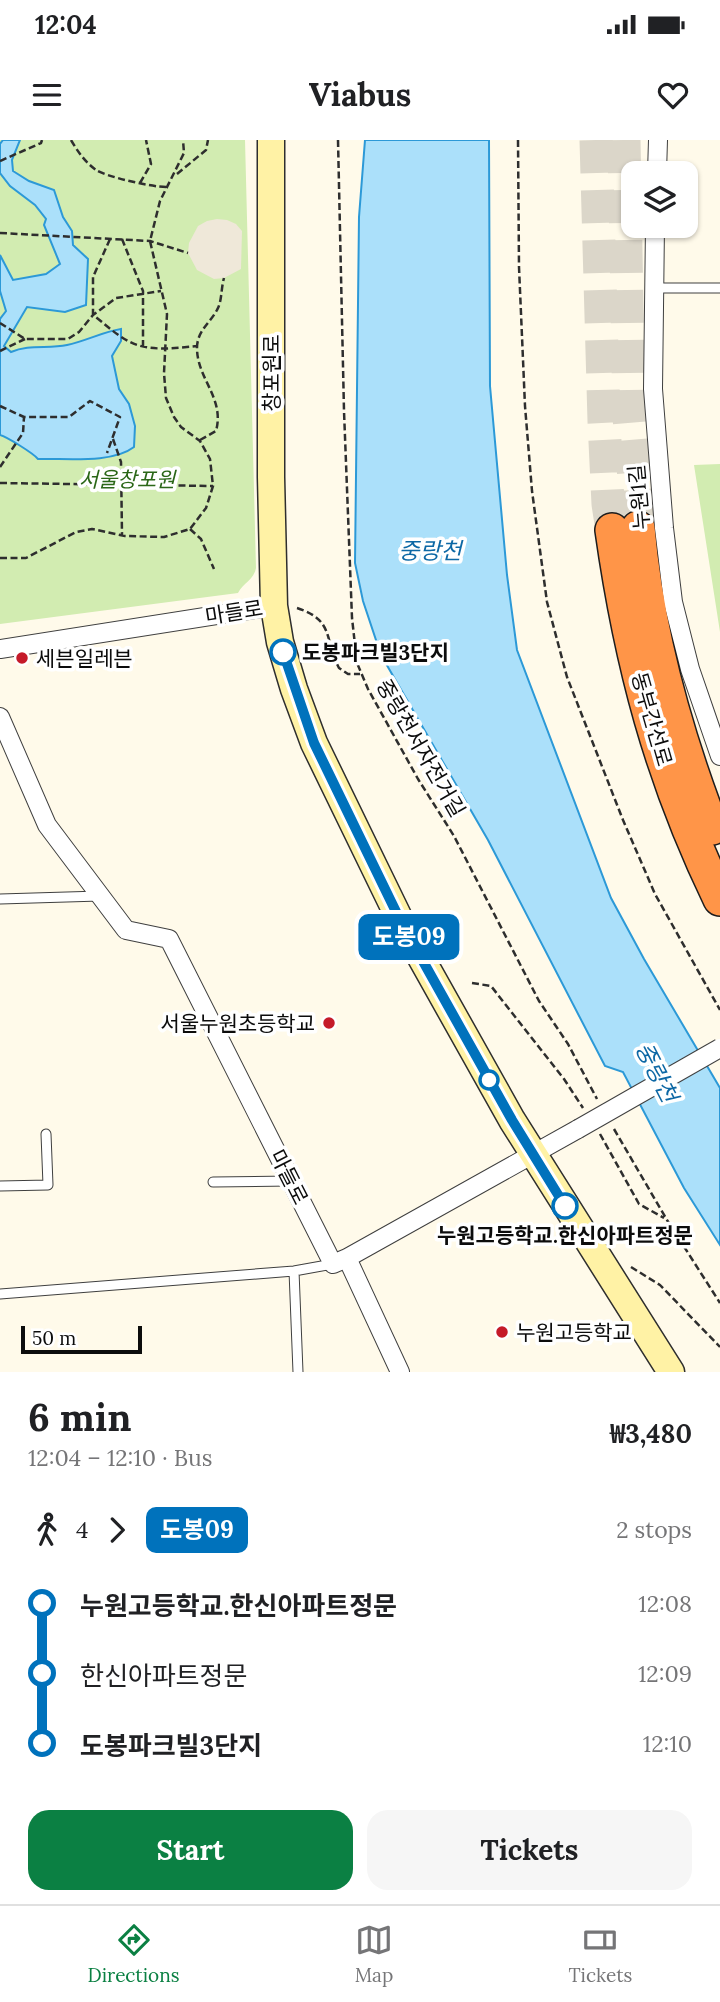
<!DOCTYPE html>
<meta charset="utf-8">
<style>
body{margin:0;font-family:Lora,"Noto Sans KR",serif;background:#f6f6f6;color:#202124;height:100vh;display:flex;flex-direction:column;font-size:26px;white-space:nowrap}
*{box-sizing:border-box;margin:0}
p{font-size:23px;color:#757577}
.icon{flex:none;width:38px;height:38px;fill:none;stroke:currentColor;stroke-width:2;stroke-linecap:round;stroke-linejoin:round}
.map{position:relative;height:1232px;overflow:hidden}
.details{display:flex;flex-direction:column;background:#fff;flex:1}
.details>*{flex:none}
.badge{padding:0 14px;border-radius:10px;font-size:24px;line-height:46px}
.fabs{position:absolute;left:621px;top:21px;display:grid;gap:14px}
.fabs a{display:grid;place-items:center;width:77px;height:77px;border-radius:14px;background:#fff;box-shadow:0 2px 5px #0004;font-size:35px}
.scale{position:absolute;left:21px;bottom:18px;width:121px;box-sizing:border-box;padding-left:7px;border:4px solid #0c0c0c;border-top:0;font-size:19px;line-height:24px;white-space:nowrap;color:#0c0c0c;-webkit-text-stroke:5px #fff;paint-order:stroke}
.map>.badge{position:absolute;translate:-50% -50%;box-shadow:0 0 0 4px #fff}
.legs{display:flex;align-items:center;gap:10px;height:77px;padding:0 28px;font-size:23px}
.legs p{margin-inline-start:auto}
.headline{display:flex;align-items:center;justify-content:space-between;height:119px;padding:0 28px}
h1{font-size:38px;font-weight:700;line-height:52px}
.primary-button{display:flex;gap:14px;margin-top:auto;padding:14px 28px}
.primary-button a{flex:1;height:80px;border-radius:21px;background:#0b8043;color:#fff;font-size:28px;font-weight:700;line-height:80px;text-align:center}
.primary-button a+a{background:#f6f6f6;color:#202124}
ul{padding:0 28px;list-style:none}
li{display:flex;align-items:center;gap:24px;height:70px;font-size:26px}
li i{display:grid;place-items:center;width:10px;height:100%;margin:0 9px;background:currentColor}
li i::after{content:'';width:18px;height:18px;margin:-9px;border:5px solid;border-radius:50%;background:#fff}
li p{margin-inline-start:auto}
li:first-child i{background:linear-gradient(#0000 50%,currentColor 0)}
li:last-child i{background:linear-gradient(currentColor 50%,#0000 0)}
.status{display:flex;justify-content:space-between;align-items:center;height:49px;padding:0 35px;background:#fff;direction:ltr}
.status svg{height:19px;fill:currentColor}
header{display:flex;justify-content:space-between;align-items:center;height:91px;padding:0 28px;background:#fff;font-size:32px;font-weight:700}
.tabs{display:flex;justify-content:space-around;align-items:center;height:98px;border-top:2px solid #e0e0e0;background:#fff;font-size:19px;color:#757577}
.tabs a{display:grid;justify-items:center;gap:4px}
.tabs .selected{color:#0b8043}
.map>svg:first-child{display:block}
.green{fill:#d2ecb1}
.plaza{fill:#efe8d9}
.water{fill:#abe0fa;stroke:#2c99d7;stroke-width:2}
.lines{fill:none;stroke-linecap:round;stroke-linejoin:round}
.highway-tunnel{stroke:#dbd6c9;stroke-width:33;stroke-dasharray:33 17;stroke-linecap:butt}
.lane-casing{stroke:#3f3f3f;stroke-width:11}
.street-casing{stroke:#3f3f3f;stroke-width:20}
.secondary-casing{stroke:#2e2e2e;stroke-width:29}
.highway-casing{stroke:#1d1d1d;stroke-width:36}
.path{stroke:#2e2e2e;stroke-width:2.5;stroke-dasharray:7 3.5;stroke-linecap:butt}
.lane{stroke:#fff;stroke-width:9}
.street{stroke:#fff;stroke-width:18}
.secondary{stroke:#fff2a5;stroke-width:26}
.highway{stroke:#ff9548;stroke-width:33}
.street-bridge-casing{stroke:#3f3f3f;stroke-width:20;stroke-linecap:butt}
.street-bridge{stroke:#fff;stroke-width:18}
.line-1-casing{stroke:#fff;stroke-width:16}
.line-1{stroke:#0072bc;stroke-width:10}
.stop-1-dot{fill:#fff;stroke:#0072bc;stroke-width:3.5}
.poi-dot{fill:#c51a29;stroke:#fff;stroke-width:2.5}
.labels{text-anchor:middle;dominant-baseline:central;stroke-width:7;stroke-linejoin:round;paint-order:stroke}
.street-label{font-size:21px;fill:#0c0c0c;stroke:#fff}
.park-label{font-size:21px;font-style:italic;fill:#2b6718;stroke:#fff}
.stop-label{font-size:21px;font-weight:bold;fill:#0c0c0c;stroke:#fff;text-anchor:start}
.poi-label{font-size:21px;fill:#0c0c0c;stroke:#fff;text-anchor:start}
.water-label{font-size:23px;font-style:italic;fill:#0d68a5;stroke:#fff}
</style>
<div class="status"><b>12:04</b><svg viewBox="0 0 49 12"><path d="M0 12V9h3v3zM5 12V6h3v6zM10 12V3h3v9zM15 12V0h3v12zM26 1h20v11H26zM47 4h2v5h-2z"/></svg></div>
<header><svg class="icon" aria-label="menu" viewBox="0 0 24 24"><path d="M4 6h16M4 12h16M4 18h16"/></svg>Viabus<svg class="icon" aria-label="heart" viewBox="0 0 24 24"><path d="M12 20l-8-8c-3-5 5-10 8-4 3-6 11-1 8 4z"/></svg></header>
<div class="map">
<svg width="720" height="1232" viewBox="0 0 720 1232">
<rect width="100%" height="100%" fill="#fffaea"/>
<!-- green -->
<path class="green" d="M0,0h245l11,428c-2,12 -13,15 -18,25l-238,31z
M720,324v168l-26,-167z"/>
<!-- plaza -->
<path class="plaza" d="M217,79l10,1 9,4 6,7 -1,38 -17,9 -10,1 -17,-9 -9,-17 1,-10 9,-17 9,-5z"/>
<!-- water -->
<path class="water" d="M3,0h17l-8,20 1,11 16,10 25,9 9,27 9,14 1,14 15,14 -2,46 -21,7 -38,-5 -23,39 7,6c18,-8 37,-3 56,-7 19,-4 35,-13 54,-16v12l-9,15 7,33 10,15 6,22 -1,21c-22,17 -69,11 -96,12 -5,-6 -31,-22 -38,-24v-116l6,-8 -6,-20v-36l13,25 33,-6 14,-10 -16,-39 2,-6 -11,-14 -25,-19 -10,-13v-29z
M365,0h124l1,246 17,189 10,75 94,248 33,61 76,129v157l-36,-57 -61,-116 -18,-6 -117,-226 -107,-185 -18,-54 -8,-38 4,-346z"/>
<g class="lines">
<!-- highway-tunnel -->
<path class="highway-tunnel" d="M596,0l8,281 4,83 4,26
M624,0l5,277 9,111"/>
<!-- lane casing -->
<g class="lane-casing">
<path id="lane" d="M654,148h66
M0,759l100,-3
M213,1042l78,-1
M0,1046l48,-1 -2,-51
M294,1131l4,101
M0,1154l294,-23 39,-7"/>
</g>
<!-- street casing -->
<g class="street-casing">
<path id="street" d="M657,33l1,-33
M655,86l-2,163 11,139 9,74 17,67 30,87
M0,509l274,-43
M0,577l47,108 79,105 43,9 164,325 14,-6 231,-129
M347,1118l53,114"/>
</g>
<!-- secondary casing -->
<g class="secondary-casing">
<path id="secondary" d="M271,0v337l3,129 6,36 14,47 20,54 87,179 111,198 159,252"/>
</g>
<!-- highway casing -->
<g class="highway-casing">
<path id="highway" d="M638,388c9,102 37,204 74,300
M612,390c19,134 49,247 108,369"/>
</g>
<!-- path -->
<path class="path" d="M71,0c7,12 14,22 25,30 11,7 56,17 70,17
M338,0l6,271 8,207 5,45 11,26 50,90 36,57 85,165 29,43 29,55
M518,0l1,127 6,139 7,85 15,111 20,75 56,143 32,74 65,116
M0,21l41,-18 1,-3
M177,34l29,-24 2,-10
M140,43l11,-19 -5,-24
M0,93l150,8 38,12
M110,99l-17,38v38c11,8 24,21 37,27 20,10 46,6 67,4
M122,99l21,52v55
M0,183l25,16h43l11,-7 14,-17 23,-17 45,-7
M0,211l25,-12
M0,266l24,11h45l21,-16 30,16 -13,36
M113,299l8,23 1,73
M200,300l16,-9c9,-33 -19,-52 -19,-83 0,-17 13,-25 20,-38 5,-8 4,-22 7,-32
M0,327l23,-34 1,-16
M0,343l213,3
M190,389l11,10 13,30
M0,418h26l50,-26 16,-3 33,7 39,1 26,-8 16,-21 7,-22 -3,-27 -10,-18 -19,-14 -7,-10 -8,-19 -2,-25 3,-59 -17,-73 10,-40 24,-48 -1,-13
M297,468c38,12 27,32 42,60l9,6h12
M472,843l19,3 73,93 19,29
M614,989l53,91 53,83
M600,994l39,70 25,14
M631,1127l29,18 60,62"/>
<!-- lane -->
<use href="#lane" class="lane"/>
<!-- street -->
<use href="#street" class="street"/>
<!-- secondary -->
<use href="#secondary" class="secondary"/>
<!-- highway -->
<use href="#highway" class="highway"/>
<!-- street-bridge casing -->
<g class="street-bridge-casing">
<path id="street-bridge" d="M578,989l142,-81"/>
</g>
<!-- street-bridge -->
<use href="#street-bridge" class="street-bridge"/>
</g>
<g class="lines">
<!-- line-1 casing -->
<g class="line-1-casing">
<path id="line-1" d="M283,512l31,91 87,179 111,198 53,86"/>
</g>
<!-- line-1 -->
<use href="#line-1" class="line-1"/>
</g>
<!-- markers -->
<g class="stop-1-dot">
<circle cx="283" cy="512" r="12"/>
<circle cx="489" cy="940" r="9"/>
<circle cx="565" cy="1066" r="12"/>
</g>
<g class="poi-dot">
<circle cx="22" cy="518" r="7"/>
<circle cx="329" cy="883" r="7"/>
<circle cx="502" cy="1192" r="7"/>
</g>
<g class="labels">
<!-- street labels -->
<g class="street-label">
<text transform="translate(271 233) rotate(-90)">창포원로</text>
<text transform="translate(639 357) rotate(-95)">누원1길</text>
<text transform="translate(234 472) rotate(-9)">마들로</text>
<text transform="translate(652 579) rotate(74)">동부간선로</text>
<text transform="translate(421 608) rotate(60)">중랑천서자전거길</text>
<text transform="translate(289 1037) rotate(63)">마들로</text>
</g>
<!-- park labels -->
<g class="park-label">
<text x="127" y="339">서울창포원</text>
</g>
<!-- stop labels -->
<g class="stop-label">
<text x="302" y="512">도봉파크빌3단지</text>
<text x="565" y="1095" text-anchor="middle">누원고등학교.한신아파트정문</text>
</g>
<!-- poi labels -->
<g class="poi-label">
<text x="36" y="518">세븐일레븐</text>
<text x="315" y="883" text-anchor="end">서울누원초등학교</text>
<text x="516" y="1192">누원고등학교</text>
</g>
<!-- water labels -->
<g class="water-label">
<text x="430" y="410">중랑천</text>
<text transform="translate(657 932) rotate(63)">중랑천</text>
</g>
</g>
</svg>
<div class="fabs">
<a><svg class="icon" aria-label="layers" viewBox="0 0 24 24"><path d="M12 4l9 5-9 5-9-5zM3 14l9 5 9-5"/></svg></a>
</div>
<div class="scale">50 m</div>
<b class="badge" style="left:409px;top:797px;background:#0072bc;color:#fff">도봉09</b>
</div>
<section class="details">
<div class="headline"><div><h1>6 min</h1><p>12:04 – 12:10 · Bus</p></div><b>₩3,480</b></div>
<div class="legs"><svg class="icon" aria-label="walk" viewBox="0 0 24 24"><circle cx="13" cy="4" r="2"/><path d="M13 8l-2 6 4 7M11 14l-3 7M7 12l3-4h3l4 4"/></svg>4<svg class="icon" aria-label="forward" viewBox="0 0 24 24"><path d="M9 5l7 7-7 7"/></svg><b class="badge" style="background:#0072bc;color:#fff">도봉09</b><p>2 stops</p></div>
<ul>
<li><i style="color:#0072bc"></i><b>누원고등학교.한신아파트정문</b><p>12:08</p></li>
<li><i style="color:#0072bc"></i><span>한신아파트정문</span><p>12:09</p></li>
<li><i style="color:#0072bc"></i><b>도봉파크빌3단지</b><p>12:10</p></li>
</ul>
<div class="primary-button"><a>Start</a><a>Tickets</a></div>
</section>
<nav class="tabs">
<a class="selected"><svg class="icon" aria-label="directions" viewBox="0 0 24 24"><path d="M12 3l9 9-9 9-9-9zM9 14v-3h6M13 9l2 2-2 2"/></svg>Directions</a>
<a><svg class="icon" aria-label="map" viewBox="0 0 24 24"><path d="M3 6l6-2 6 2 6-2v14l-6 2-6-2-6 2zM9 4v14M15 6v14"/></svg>Map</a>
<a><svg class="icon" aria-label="tickets" viewBox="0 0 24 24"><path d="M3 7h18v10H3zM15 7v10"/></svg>Tickets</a>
</nav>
